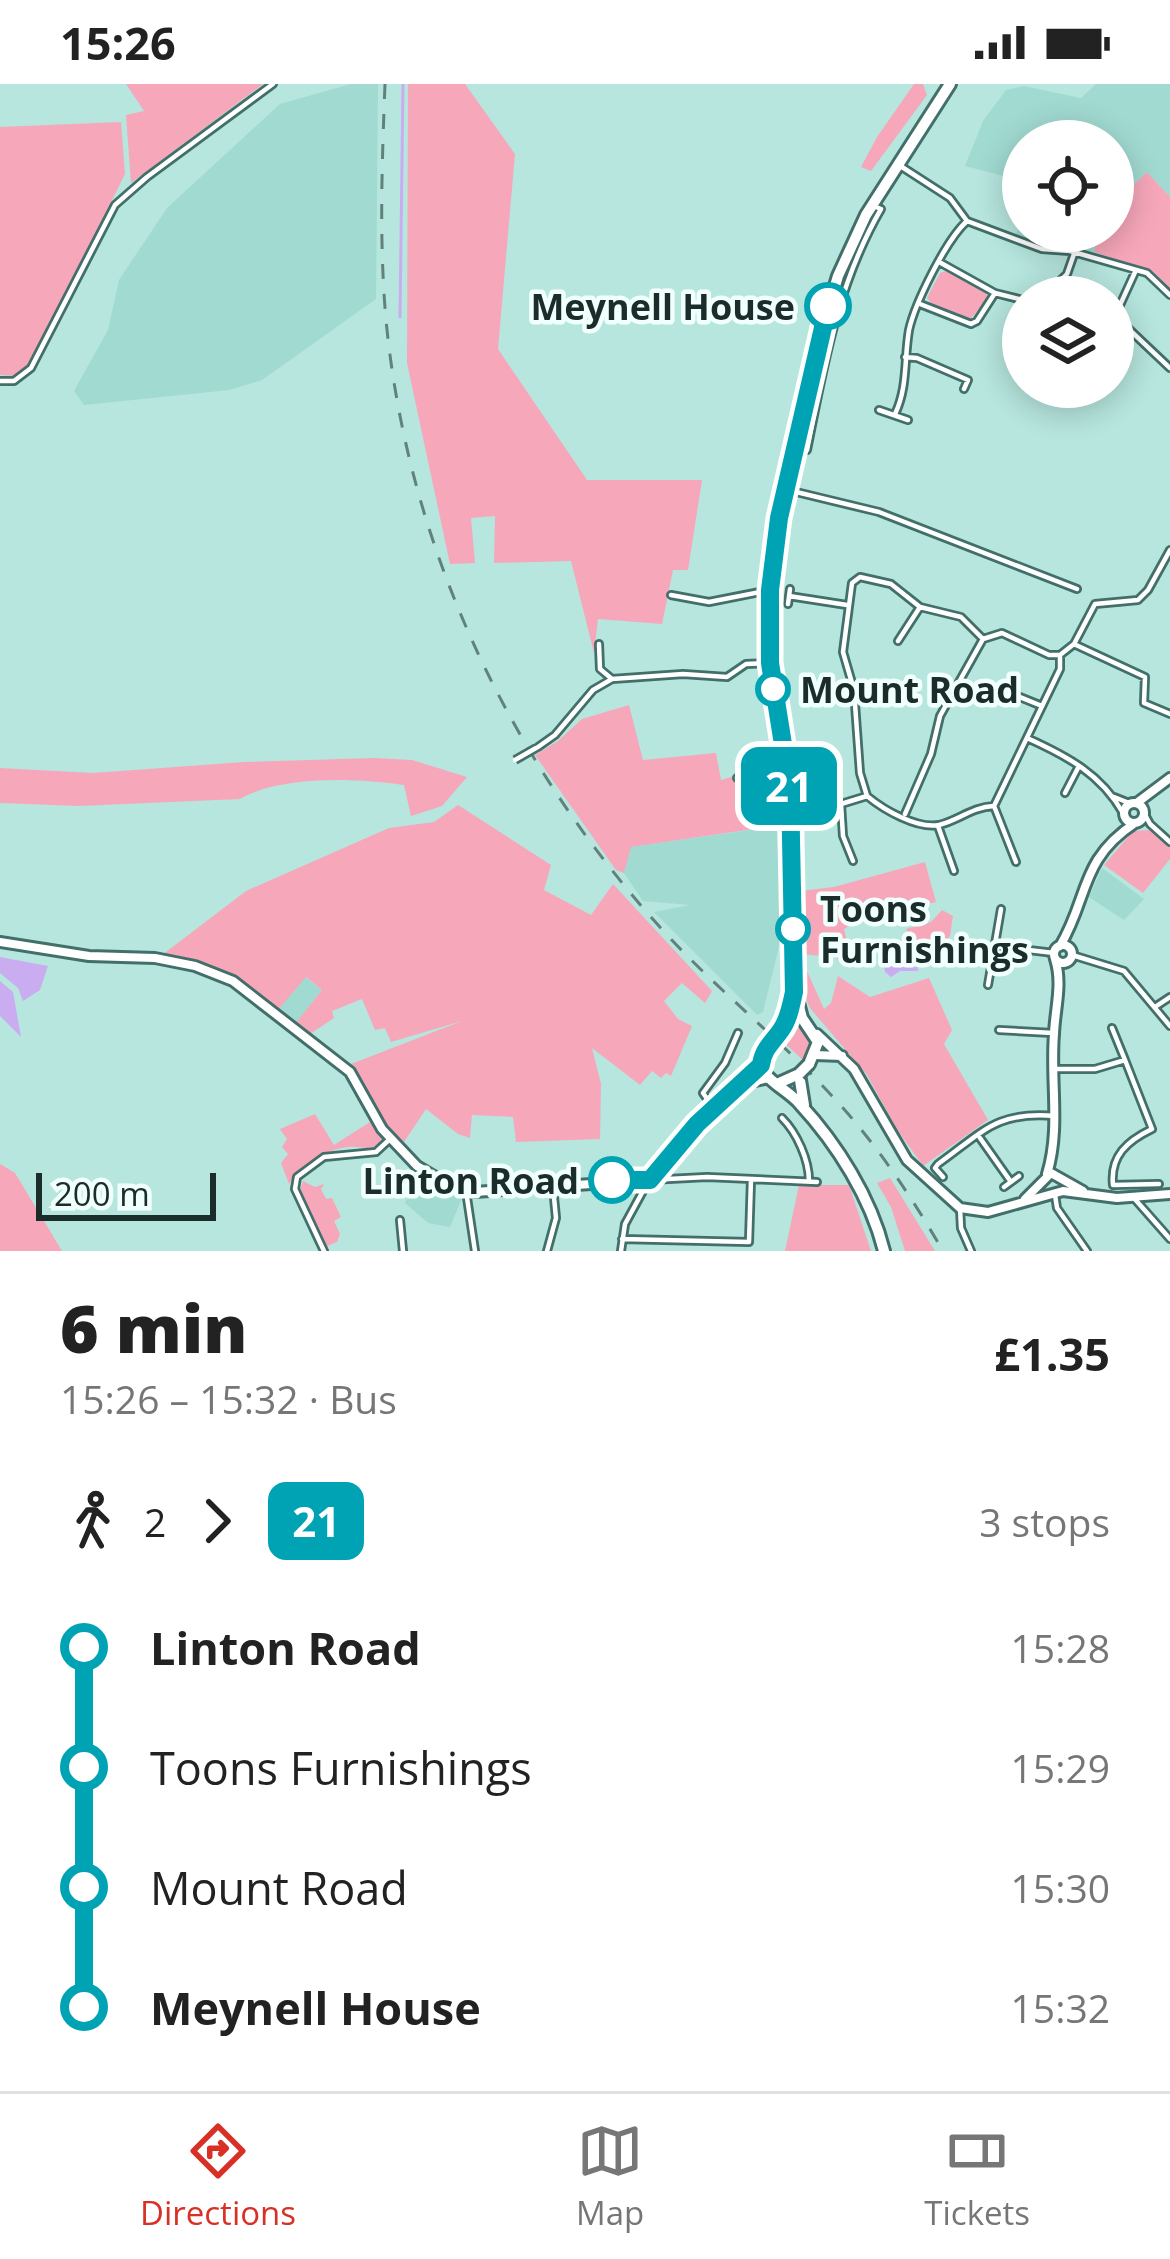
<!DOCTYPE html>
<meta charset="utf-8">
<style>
body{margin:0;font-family:"Open Sans",sans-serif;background:#f6f6f6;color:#222;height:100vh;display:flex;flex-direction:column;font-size:45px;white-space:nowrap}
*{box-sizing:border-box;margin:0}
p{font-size:39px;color:#767676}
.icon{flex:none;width:66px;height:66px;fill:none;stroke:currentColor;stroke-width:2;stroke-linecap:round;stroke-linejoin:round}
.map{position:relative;height:1167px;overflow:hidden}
.sheet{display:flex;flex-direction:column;background:#fff;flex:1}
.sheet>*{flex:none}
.badge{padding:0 24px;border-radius:18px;font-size:42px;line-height:78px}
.tools{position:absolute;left:1002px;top:36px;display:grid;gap:24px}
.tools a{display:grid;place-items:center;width:132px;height:132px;border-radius:50%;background:#fff;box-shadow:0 6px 30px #0003;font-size:60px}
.scale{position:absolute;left:36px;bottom:30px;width:180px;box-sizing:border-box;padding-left:12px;border:6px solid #1a2d2a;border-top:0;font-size:33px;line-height:42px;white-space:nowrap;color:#1a2d2a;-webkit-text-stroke:9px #f1fffd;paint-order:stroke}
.map>.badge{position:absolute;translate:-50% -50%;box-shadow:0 0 0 6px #fff}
.legs{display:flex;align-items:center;gap:18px;height:132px;padding:0 60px;font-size:39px}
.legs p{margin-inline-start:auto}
.head{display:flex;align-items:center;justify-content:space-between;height:204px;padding:0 60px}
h1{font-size:66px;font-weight:800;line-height:90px}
ul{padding:0 60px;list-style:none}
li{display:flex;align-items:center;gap:42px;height:120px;font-size:45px}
li i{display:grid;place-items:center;width:18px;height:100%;margin:0 15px;background:currentColor}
li i::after{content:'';width:30px;height:30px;margin:-15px;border:9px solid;border-radius:50%;background:#fff}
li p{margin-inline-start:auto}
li:first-child i{background:linear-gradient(#0000 50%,currentColor 0)}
li:last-child i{background:linear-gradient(currentColor 50%,#0000 0)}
.status{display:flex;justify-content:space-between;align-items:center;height:84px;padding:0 60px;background:#fff;direction:ltr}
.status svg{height:33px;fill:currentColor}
.dock{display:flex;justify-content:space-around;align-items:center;height:168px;border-top:3px solid #e0e0e0;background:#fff;font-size:33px;color:#767676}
.dock a{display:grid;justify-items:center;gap:6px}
.dock .on{color:#d93025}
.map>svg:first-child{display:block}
.built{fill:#a1dad1}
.green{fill:#f7a7ba}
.water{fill:#caadf0}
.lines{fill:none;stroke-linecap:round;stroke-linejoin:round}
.stream{stroke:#caadf0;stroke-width:3}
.street-casing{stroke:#426f69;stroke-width:10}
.secondary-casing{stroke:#426f69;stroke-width:14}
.highway-casing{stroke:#426f69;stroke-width:16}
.street{stroke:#fff;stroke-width:4.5}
.secondary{stroke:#fff;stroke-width:8}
.highway{stroke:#fff;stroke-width:10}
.rail{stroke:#61827c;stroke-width:3;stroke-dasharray:15 15;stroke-linecap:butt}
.street-bridge-casing{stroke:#426f69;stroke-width:10;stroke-linecap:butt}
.highway-bridge-casing{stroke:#426f69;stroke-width:16;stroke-linecap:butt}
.street-bridge{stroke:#fff;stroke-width:4.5}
.highway-bridge{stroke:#fff;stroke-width:10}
.line-1-casing{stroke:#fff;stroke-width:27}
.line-1{stroke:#00a3b4;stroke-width:18}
.stop-1-dot{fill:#fff;stroke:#00a3b4;stroke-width:6}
.labels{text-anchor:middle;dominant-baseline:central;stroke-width:9;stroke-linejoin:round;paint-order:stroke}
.stop-label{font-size:36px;font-weight:bold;fill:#1a2d2a;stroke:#f1fffd;text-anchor:end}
</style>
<div class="status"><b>15:26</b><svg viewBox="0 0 49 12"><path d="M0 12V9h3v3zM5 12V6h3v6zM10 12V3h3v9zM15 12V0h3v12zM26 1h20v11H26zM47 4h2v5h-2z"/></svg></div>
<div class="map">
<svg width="1170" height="1167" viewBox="0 0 1170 1167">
<rect width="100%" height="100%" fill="#b6e6de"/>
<!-- built -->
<path class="built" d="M351,0h27l-2,215 -114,81 -33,10 -145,15 -10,-14 34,-61 11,-50 48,-72 113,-104z
M1096,0h74v113l-23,-25 -34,33v-64h-90v40l-58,-15 18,-45 23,-31 18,-4 57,12z
M1021,139l2,8h75l-4,21 -63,-9 -15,-9z
M785,741l2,107h-8l3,2 -19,78 -6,3 -103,-103 36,-7 -47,-4 -19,-28 6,-26z
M1102,784l42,31 -20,21 -35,-23z
M305,893l17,13 -28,35 -17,-14z
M419,1085l43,29 -12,29 -22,-4 -23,-20z"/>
<!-- green -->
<path class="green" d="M126,0h137l-132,99 -5,-68 18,-4z
M408,0h57l50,70 -17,195 89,131h115l-14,90h-15l-11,54 -64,-5 -4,34 -23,-92 -77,2 1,-47 -24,2 4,45 -25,1 -43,-201z
M914,0h9l4,11 -56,76 -10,-4 16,-30z
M121,38l4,52 -94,189 -17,13 -14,-1v-248z
M1147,88l23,25v92l-20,-18 -56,-19 4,-21h15v-26z
M946,187l39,20 3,7 -19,23 -35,-14 -7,-9 13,-25z
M629,621l14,55 73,-7 5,27 10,-3 25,22 4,29 -129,19 -7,26 -8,-3 -81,-115 23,-14 24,-22z
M374,674l38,2 55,17 -25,29 -31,10 -7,-31c-46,-7 -124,-10 -164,14l-161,7 -79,-3v-35l93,5 151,-11z
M458,721l93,60 -7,25 47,25 22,-31 99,107 -7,12 -23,-20 -18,18 14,18 14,7 -21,50 -5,-3 -5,5 -9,-7 -12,14 -48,-37 9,36 -1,55 -84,3 -3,-25 -41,-2 -2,23 -12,-4 -32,-25 -24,36c-24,-24 -30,-56 -51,-81l111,-43 -71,21 -6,-14 -10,2 -13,-31 -30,12 2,7 -27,18 -13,-11 28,-35 -16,-13 -29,34 -61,-43 -54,-13 84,-64 143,-63 45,-6z
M1150,746l20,16v13l-27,34 -39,-28 29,-34z
M925,778l11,40 -75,17 -17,10 9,38 -19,-10 -33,-3 -1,-63 34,-4z
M942,826l11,6 -3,20 -15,20 -15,-5 -14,-22 25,-7z
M803,878l21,47 7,-6 7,-27 32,21 59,-19 23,52 -8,14 44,76 -65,46 -27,-38 -29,-53 -57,-67 -7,-16z
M801,943l9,4 5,17 -11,13 -25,-23z
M315,1030l19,31 36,-23 12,17 -3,6c-12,6 -17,1 -30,2 -25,2 -48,20 -60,37l-8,-21 7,-9 -6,-7 5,-8 -7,-10z
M0,1080l15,9 47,78h-62z
M890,1094l45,73h-30l-14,-44 -14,-24z
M303,1097l12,6 9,-3 -3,5 5,10 6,-1 9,19 -7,4 6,13 -3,8 -12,5 -25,-57z
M799,1101h50l22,66h-86z"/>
<!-- water -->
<path class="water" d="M892,860c18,1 24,10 26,27h-18l-9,6 -6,-5 -3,-20z
M0,873l48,9 -8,24 -17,11 -5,-13 -18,-15z
M0,897l13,11 8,45 -21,-21z"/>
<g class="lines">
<!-- stream -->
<path class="stream" d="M400,233l3,-233"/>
<!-- street casing -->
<g class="street-casing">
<path id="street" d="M902,83l48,31 17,23 75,28 28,2 77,22 23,22
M941,179l54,30 28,7
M1136,186l-21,46 55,52
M1043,213l24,-23 7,-20
M920,220l51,20 6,-3 18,-28
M905,273l12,1 51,22 -4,9
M0,297h14l17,-13 84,-163 32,-28 126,-93
M879,326l29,10
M895,330c13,-27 9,-55 14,-84 6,-27 37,-90 58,-109
M807,366c17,-84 30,-165 74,-241l-5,-2
M788,406l91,22 198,77
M671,511l38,7 61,-12
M789,512l58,9
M788,520l2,-15
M983,555l-22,-22 -41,-10 -29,-23 -31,-7 -8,6 -9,69 11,38 6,83 7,23c17,14 50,33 72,29 20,-5 33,-18 55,-19
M898,557l22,-34
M599,560l1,25 12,10
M1076,561l69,32 -1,26 26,11
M1060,571l14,-11 21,-40 43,-4 10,-10 22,-40
M1005,607l37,15
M1027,654c40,18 74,36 96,75
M538,663l17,-12 38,-45 19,-11 71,-5 44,3 19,-13 24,-1
M737,694c18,14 26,19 48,11
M1065,709l14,-27
M804,711l1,18
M1114,713l15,6
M805,720h36l26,-8
M841,720l2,32 10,25
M994,722l66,-137v-14
M994,722l22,56
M1144,729l6,11 20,18
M905,730l26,-60 9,-38 43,-77 19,-6 47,22h11
M938,742l16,45
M995,862l59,7
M1072,871l52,16 46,55
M988,901l13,-76
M1155,923l15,-10
M1112,944l13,32
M999,946l54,3
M1054,985h41l30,-9 27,69c-25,12 -42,27 -39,56l46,-1
M713,1023l-10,-14 22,-30 13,-30
M782,1034c15,15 27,42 27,63
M980,1054l31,44
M943,1093l-8,-9 3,-4c45,-32 58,-53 117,-48
M1004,1103l15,-11
M466,1107l9,60
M1055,1111l2,13 30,43
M1133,1113l37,42
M960,1124l1,20 10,23
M400,1136l3,31
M622,1155l127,3 2,-63
M324,1167l-29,-62 2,-12 27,-20 52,-5 14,-13
M547,1167l9,-33 -3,-31
M621,1167l4,-27 24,-44 58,-3 110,5"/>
</g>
<!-- secondary casing -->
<g class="secondary-casing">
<path id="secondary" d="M1138,718l32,-24
M1124 729a10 10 0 1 1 20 0a10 10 0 1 1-20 0Z
M0,858l89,14 66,2 40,8 38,15 117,91 32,57 35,37 30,18 28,8 174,-12 48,-56 64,-59
M1054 870a9 9 0 1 1 18 0a9 9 0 1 1-18 0Z
M1060,862c29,-48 19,-86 75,-123
M817,950l37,35 53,91 53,48 28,4 75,-21 54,7 53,-4
M815,971l27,1
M741,1000l28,-6
M1047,1090c14,-46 3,-93 7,-140 1,-26 9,-50 1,-75
M1025,1115l26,-26 32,18"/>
</g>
<!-- highway casing -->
<g class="highway-casing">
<path id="highway" d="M782,945l12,-34
M767,963c-6,9 -9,16 -2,26 6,10 26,20 35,31 37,40 71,94 84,147
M809,980l9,-22 -16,-24 -7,-27 -5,-203 -21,-136 4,-100 48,-220 17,-56 28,-61 84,-131
M779,999l20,-9 5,31"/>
</g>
<!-- street -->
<use href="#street" class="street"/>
<!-- secondary -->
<use href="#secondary" class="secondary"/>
<!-- highway -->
<use href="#highway" class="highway"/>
<!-- rail -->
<path class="rail" d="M385,0c-3,79 -6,157 1,236 22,231 127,448 283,617 52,56 112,103 163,159 44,47 79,100 111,155"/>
<!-- street-bridge casing -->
<g class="street-bridge-casing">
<path id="street-bridge" d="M515,676l21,-12"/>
</g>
<!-- highway-bridge casing -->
<g class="highway-bridge-casing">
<path id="highway-bridge" d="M767,963l10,-12
M799,990l10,-10"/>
</g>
<!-- street-bridge -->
<use href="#street-bridge" class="street-bridge"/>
<!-- highway-bridge -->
<use href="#highway-bridge" class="highway-bridge"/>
</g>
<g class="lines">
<!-- line-1 casing -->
<g class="line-1-casing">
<path id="line-1" d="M612,1096h38l47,-56 64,-59c2,-16 11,-22 20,-35 8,-11 10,-25 13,-38l-4,-204 -20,-125v-73l9,-72 49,-212"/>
</g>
<!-- line-1 -->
<use href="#line-1" class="line-1"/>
</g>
<!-- markers -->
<g class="stop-1-dot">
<circle cx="828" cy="222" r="21"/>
<circle cx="773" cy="605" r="15"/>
<circle cx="793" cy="845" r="15"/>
<circle cx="612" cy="1096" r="21"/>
</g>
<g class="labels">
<!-- stop labels -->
<g class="stop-label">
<text x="795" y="222">Meynell House</text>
<text x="800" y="605" text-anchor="start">Mount Road</text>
<text x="820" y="824" text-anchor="start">Toons<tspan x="820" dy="41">Furnishings</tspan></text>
<text x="579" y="1096">Linton Road</text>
</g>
</g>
</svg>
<div class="tools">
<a><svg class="icon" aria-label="locate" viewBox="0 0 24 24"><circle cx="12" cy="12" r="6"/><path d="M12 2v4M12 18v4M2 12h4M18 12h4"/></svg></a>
<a><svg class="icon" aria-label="layers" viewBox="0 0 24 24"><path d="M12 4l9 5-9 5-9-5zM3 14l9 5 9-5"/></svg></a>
</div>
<div class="scale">200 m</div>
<b class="badge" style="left:789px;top:702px;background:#00a3b4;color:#fff">21</b>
</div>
<section class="sheet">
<div class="head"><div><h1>6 min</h1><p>15:26 – 15:32 · Bus</p></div><b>£1.35</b></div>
<div class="legs"><svg class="icon" aria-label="walk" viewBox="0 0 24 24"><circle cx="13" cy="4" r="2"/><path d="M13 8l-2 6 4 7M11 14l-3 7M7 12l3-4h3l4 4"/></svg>2<svg class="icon" aria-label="forward" viewBox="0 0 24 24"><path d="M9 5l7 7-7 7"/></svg><b class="badge" style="background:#00a3b4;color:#fff">21</b><p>3 stops</p></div>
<ul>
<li><i style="color:#00a3b4"></i><b>Linton Road</b><p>15:28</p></li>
<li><i style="color:#00a3b4"></i><span>Toons Furnishings</span><p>15:29</p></li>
<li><i style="color:#00a3b4"></i><span>Mount Road</span><p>15:30</p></li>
<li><i style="color:#00a3b4"></i><b>Meynell House</b><p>15:32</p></li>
</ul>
</section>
<nav class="dock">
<a class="on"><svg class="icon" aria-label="directions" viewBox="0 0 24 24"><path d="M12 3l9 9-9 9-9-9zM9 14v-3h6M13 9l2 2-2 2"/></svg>Directions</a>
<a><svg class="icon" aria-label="map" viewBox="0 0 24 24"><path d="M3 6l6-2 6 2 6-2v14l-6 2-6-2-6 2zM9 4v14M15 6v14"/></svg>Map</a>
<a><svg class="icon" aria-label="tickets" viewBox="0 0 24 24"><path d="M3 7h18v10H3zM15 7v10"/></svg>Tickets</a>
</nav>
